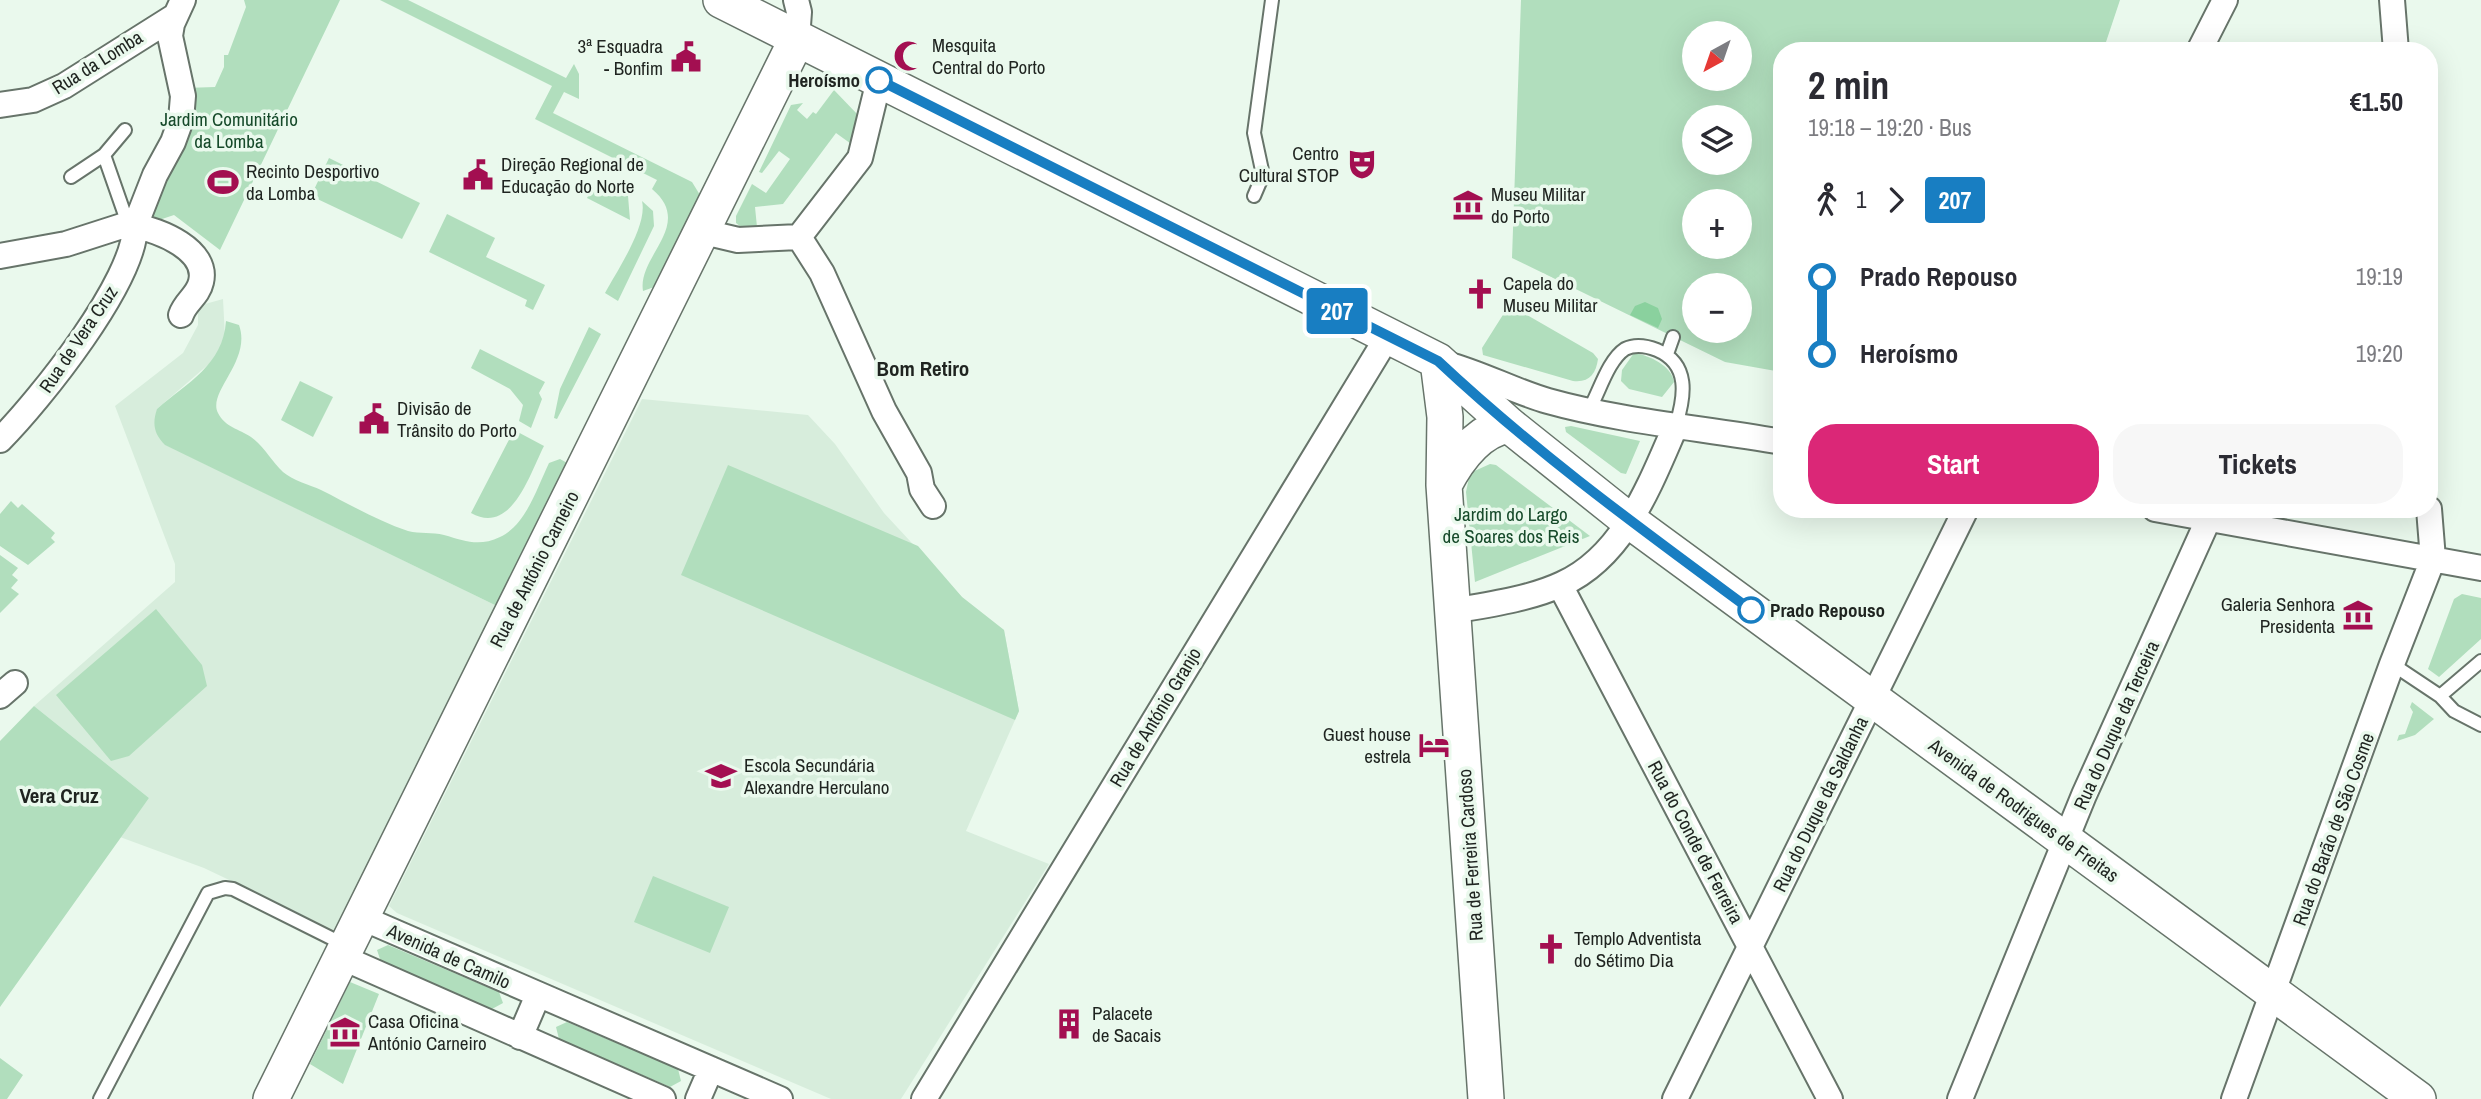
<!DOCTYPE html>
<meta charset="utf-8">
<style>
body{margin:0;font-family:"Archivo Narrow",sans-serif;background:#f7f7f7;color:#2b2b33;height:100vh;display:flex;flex-direction:column;font-size:26px;white-space:nowrap}
*{box-sizing:border-box;margin:0}
p{font-size:23px;color:#7c7c81}
.icon{flex:none;width:38px;height:38px;fill:none;stroke:currentColor;stroke-width:2;stroke-linecap:round;stroke-linejoin:round}
.map{position:relative;flex:1;overflow:hidden}
.details{position:absolute;left:1773px;top:42px;width:665px;height:476px;display:flex;flex-direction:column;background:#fff;border-radius:28px;box-shadow:0 7px 28px #0002}
.details>*{flex:none}
.badge{padding:0 14px;border-radius:5px;font-size:24px;line-height:46px}
.needle{width:46px;rotate:220deg}
.buttons{position:absolute;left:1682px;top:21px;display:grid;gap:14px}
.buttons a{display:grid;place-items:center;width:70px;height:70px;border-radius:50%;background:#fff;box-shadow:0 7px 28px #0002;font-size:35px}
.map>.badge{position:absolute;translate:-50% -50%;box-shadow:0 0 0 4px #fff}
.legs{display:flex;align-items:center;gap:10px;height:77px;padding:0 35px;font-size:23px}
.legs p{margin-inline-start:auto}
.headline{display:flex;align-items:center;justify-content:space-between;height:119px;padding:0 35px}
h1{font-size:38px;font-weight:700;line-height:52px}
.button{display:flex;gap:14px;margin-top:auto;padding:14px 35px}
.button a{flex:1;height:80px;border-radius:28px;background:#db2777;color:#fff;font-size:28px;font-weight:700;line-height:80px;text-align:center}
.button a+a{background:#f7f7f7;color:#2b2b33}
ul{padding:0 35px;list-style:none}
li{display:flex;align-items:center;gap:24px;height:77px;font-size:26px}
li i{display:grid;place-items:center;width:10px;height:100%;margin:0 9px;background:currentColor}
li i::after{content:'';width:18px;height:18px;margin:-9px;border:5px solid;border-radius:50%;background:#fff}
li p{margin-inline-start:auto}
li:first-child i{background:linear-gradient(#0000 50%,currentColor 0)}
li:last-child i{background:linear-gradient(currentColor 50%,#0000 0)}
.map>svg:first-child{display:block}
.built{fill:#d7eddc}
.green{fill:#b1debd;fill-rule:evenodd}
.water{fill:#8ad19e}
.lines{fill:none;stroke-linecap:round;stroke-linejoin:round}
.lane-casing{stroke:#67746a;stroke-width:16}
.street-casing{stroke:#67746a;stroke-width:28}
.secondary-casing{stroke:#67746a;stroke-width:38}
.lane{stroke:#fff;stroke-width:12}
.street{stroke:#fff;stroke-width:24}
.secondary{stroke:#fff;stroke-width:35}
.line-1-casing{stroke:#fff;stroke-width:16}
.line-1{stroke:#187ec2;stroke-width:10}
.stop-1-dot{fill:#fff;stroke:#187ec2;stroke-width:3.5}
.labels{text-anchor:middle;dominant-baseline:central;stroke-width:7;stroke-linejoin:round;paint-order:stroke}
.poi-label{font-size:19px;fill:#1f2420;stroke:#eaf9ed;text-anchor:start}
.street-label{font-size:19px;fill:#1f2420;stroke:#eaf9ed}
.stop-label{font-size:19px;font-weight:bold;fill:#1f2420;stroke:#eaf9ed;text-anchor:end}
.park-label{font-size:19px;fill:#164a2a;stroke:#eaf9ed}
.neighbourhood-label{font-size:21px;font-weight:bold;fill:#1f2420;stroke:#eaf9ed}
</style>
<div class="map">
<svg width="2481" height="1099" viewBox="0 0 2481 1099">
<rect width="100%" height="100%" fill="#eaf9ed"/>
<!-- built -->
<path class="built" d="M223,299l2,38 -8,20 -60,52 9,36 333,162 -161,325 -134,-64 -84,-31 29,-39 -115,-92 141,-124v-18l-60,-158 68,-53 15,-28v-19z
M642,399l166,16 27,29 49,69 78,84 42,33 15,81 -53,120 83,33 -148,235h-70l-434,-186 -8,-7z"/>
<!-- green -->
<path class="green" d="M244,0h96l-120,250 -46,-35 -15,5 -12,-8 38,-124 30,-1 9,-20v-12h4l18,-48z
M380,0h28l158,78 8,-14 5,10v25l-15,-7 -11,21 139,69 8,13 -43,91 -14,5c-6,-35 52,-66 9,-102l5,-9 -122,-61 17,-33z
M1521,0h599l-17,51h-321l-1,321 -56,-10 -213,-104zM1694,33h46v46h-46zM1694,117h46v46h-46zM1694,201h46v46h-46zM1694,285h46v46h-46z
M834,90l24,25 -4,31 -18,-13 -53,71 -28,3 2,20 -13,2 -8,-6v-7l16,-32 14,9 24,-34 -11,-8 -17,22 -3,-1 32,-67 12,-2 -6,7 10,9 6,-7 3,2z
M329,158l91,45 -18,36 -91,-43z
M596,180l32,16 2,24 -43,-22z
M642,201l11,10 1,15 -36,75 -13,-8c12,-22 43,-68 37,-92z
M447,214l48,24 -9,19 59,28 -12,25 -8,-4 2,-6 -98,-48z
M1513,307l80,46 5,6c-2,15 -9,24 -25,22l-90,-26 -1,-7 24,-38z
M226,321l13,4c13,36 -32,67 -21,88 7,14 21,16 33,24 13,9 21,25 32,35 9,8 27,13 38,18 28,14 57,31 87,41 12,3 24,1 36,4 21,6 35,12 56,2 26,-12 37,-49 49,-74l11,-4 9,5 -70,143 -334,-162c-11,-11 -13,-21 -8,-36 31,-27 66,-44 69,-88z
M589,327l12,7 -44,85 -3,-1 6,-29z
M480,349l65,33 -6,11 3,6 -11,29 -12,-7 4,-16 -13,-16 -39,-21z
M1634,353c15,2 38,13 40,29l-12,15 -33,-8 -8,-8 1,-11z
M300,381l33,16 -20,40 -32,-17z
M1571,426l69,15 -14,33 -5,-1 -55,-41 -1,-5z
M514,430l30,16c-14,27 -32,90 -73,67z
M1490,464l6,1 94,71 -115,46 -9,-90 4,-19z
M728,465l190,81 44,51 42,33 15,81 -4,9 -334,-145z
M11,501l7,7 4,-4 33,29 -4,5 4,4 -27,23 -28,-19v-32z
M0,555l18,13 -6,7 6,5 -7,8 8,6 -19,19z
M2462,594l19,4v41l-42,38 -11,-8 26,-70z
M156,609l46,56 5,21 -78,70 -18,5 -55,-66z
M2412,702l22,17 -19,16 -18,6 2,-6 6,-1 8,-22 -3,-5z
M34,706l115,92 -149,209v-266z
M653,876l76,31 -19,46 -76,-31z
M388,945l111,47 4,11 -11,6 -111,-47 -4,-12z
M350,982l29,12 -36,90 -33,-20z
M567,1022l111,47 3,12 -11,6 -111,-48 -3,-12z
M0,1058l23,17 -16,24h-7z"/>
<!-- water -->
<path class="water" d="M1645,302l13,6 4,11 -4,9 -28,-13 5,-9z"/>
<g class="lines">
<!-- lane casing -->
<g class="lane-casing">
<path id="lane" d="M104,155l22,63 8,7
M71,177l33,-22 21,-25
M1254,196l9,-21 -9,-42 18,-133
M1667,354l6,-17
M1589,410c10,-17 19,-50 36,-61 10,-5 22,-3 32,1 33,14 28,46 19,75
M2392,664l48,32 41,-35
M2440,696l14,15 27,14
M100,1099l108,-206 17,-5 8,1 112,56"/>
</g>
<!-- street casing -->
<g class="street-casing">
<path id="street" d="M796,0l3,12 -2,27
M2392,0l4,51
M2199,51l26,-51
M0,105l33,-5 31,-14 111,-70
M704,232l34,8 61,-3 61,-79 19,-78
M799,237l23,36 62,138 35,62 3,16 11,17
M0,256l66,-12 56,-18h13l20,-51 18,-33 8,-22 2,-24 -13,-60 2,-12 11,-24
M1446,364c35,9 67,27 102,37 75,21 156,27 234,41
M0,440c39,-39 136,-160 135,-214 24,4 74,24 66,56 -3,14 -16,20 -20,33
M2155,509l326,59
M1560,585l270,514
M1452,611c35,-6 78,-12 110,-27 62,-28 88,-100 114,-159
M0,696l15,-13
M360,917l420,182
M341,957l322,142
M520,1037l18,-42
M698,1099l13,-30
M924,1099l464,-763
M1675,1099l291,-590
M1960,1099l124,-304 129,-286
M2234,1099l158,-435 41,-105 -4,-50"/>
</g>
<!-- secondary casing -->
<g class="secondary-casing">
<path id="secondary" d="M721,0l717,361 71,64 114,91 795,583
M1438,361l7,56 -1,68 42,614
M1444,485c14,-27 34,-55 65,-60
M271,1099l526,-1060"/>
</g>
<!-- lane -->
<use href="#lane" class="lane"/>
<!-- street -->
<use href="#street" class="street"/>
<!-- secondary -->
<use href="#secondary" class="secondary"/>
</g>
<g class="lines">
<!-- line-1 casing -->
<g class="line-1-casing">
<path id="line-1" d="M879,80l559,281c98,92 206,170 313,249"/>
</g>
<!-- line-1 -->
<use href="#line-1" class="line-1"/>
</g>
<!-- icons -->
<defs>
<g id="mosque-bare" transform="scale(2.415)"><path d="M3.5-4.9A6 6 0 1 0 3.5 4.9A5 5 0 1 1 3.5-4.9Z" fill="#a30f51" stroke="#eaf9ed" stroke-width="2.5" paint-order="stroke"/></g>
<g id="civic-bare" transform="scale(2.415)"><path d="M-.6-6.5H3V-4.5H.6V-3L4-1V1h2V6H-6V1h2V-1L-.6-3ZM-1.2 2.5V6h2.4V2.5Z" fill="#a30f51" stroke="#eaf9ed" stroke-width="2.5" paint-order="stroke"/></g>
<g id="theatre-bare" transform="scale(2.415)"><path d="M-5-5.5Q0-4 5-5.5V0Q5 5 0 6Q-5 5-5 0ZM-3.3-2.5H-1v1.5H-3.3ZM1-2.5H3.3v1.5H1ZM-2.8 1Q0 5.5 2.8 1Z" fill="#a30f51" stroke="#eaf9ed" stroke-width="2.5" paint-order="stroke"/></g>
<g id="stadium-bare" transform="scale(2.415)"><path d="M0-5a6.5 5 0 1 0 0 10a6.5 5 0 1 0 0-10ZM-3.5-1.8h7v3.6h-7Z" fill="#a30f51" stroke="#eaf9ed" stroke-width="2.5" paint-order="stroke"/></g>
<g id="museum-bare" transform="scale(2.415)"><path d="M0-6L6-3V-2H-6V-3ZM-5-1h2V3h-2ZM-1-1h2V3h-2ZM3-1h2V3H3ZM-6 4H6V6H-6Z" fill="#a30f51" stroke="#eaf9ed" stroke-width="2.5" paint-order="stroke"/></g>
<g id="church-bare" transform="scale(2.415)"><path d="M-1.2-6h2.4v3.5h3.3v2.4h-3.3V6h-2.4V-.1h-3.3v-2.4h3.3Z" fill="#a30f51" stroke="#eaf9ed" stroke-width="2.5" paint-order="stroke"/></g>
<g id="hotel-bare" transform="scale(2.415)"><path d="M-6-4.5h1.5V1H6V5H4.5V3h-9V5H-6ZM-4 0a1.8 1.8 0 1 1 3.6 0ZM.5 0V-2.5h3Q6-2.5 6 0Z" fill="#a30f51" stroke="#eaf9ed" stroke-width="2.5" paint-order="stroke"/></g>
<g id="school-bare" transform="scale(2.415)"><path d="M0-5L7-2L0 1L-7-2ZM-4 1L0 2.5L4 1V4Q0 6-4 4Z" fill="#a30f51" stroke="#eaf9ed" stroke-width="2.5" paint-order="stroke"/></g>
<g id="building-bare" transform="scale(2.415)"><path d="M-4-6H4V6H1V3H-1V6H-4ZM-2.5-4.3h1.7v1.8h-1.7ZM.8-4.3h1.7v1.8H.8ZM-2.5-1h1.7V.8h-1.7ZM.8-1h1.7V.8H.8Z" fill="#a30f51" stroke="#eaf9ed" stroke-width="2.5" paint-order="stroke"/></g>
</defs>
<g fill-rule="evenodd">
<use href="#mosque-bare" x="909" y="56"/>
<use href="#civic-bare" x="686" y="57"/>
<use href="#theatre-bare" x="1362" y="164"/>
<use href="#civic-bare" x="478" y="175"/>
<use href="#stadium-bare" x="223" y="182"/>
<use href="#museum-bare" x="1468" y="205"/>
<use href="#church-bare" x="1480" y="294"/>
<use href="#civic-bare" x="374" y="419"/>
<use href="#museum-bare" x="2358" y="615"/>
<use href="#hotel-bare" x="1434" y="745"/>
<use href="#school-bare" x="721" y="776"/>
<use href="#church-bare" x="1551" y="949"/>
<use href="#building-bare" x="1069" y="1024"/>
<use href="#museum-bare" x="345" y="1032"/>
</g>
<!-- markers -->
<g class="stop-1-dot">
<circle cx="879" cy="80" r="12"/>
<circle cx="1751" cy="610" r="12"/>
</g>
<g class="labels">
<!-- poi labels -->
<g class="poi-label">
<text x="932" y="45">Mesquita<tspan x="932" dy="22">Central do Porto</tspan></text>
<text x="663" y="46" text-anchor="end">3ª Esquadra<tspan x="663" dy="22">- Bonfim</tspan></text>
<text x="1339" y="153" text-anchor="end">Centro<tspan x="1339" dy="22">Cultural STOP</tspan></text>
<text x="501" y="164">Direção Regional de<tspan x="501" dy="22">Educação do Norte</tspan></text>
<text x="246" y="171">Recinto Desportivo<tspan x="246" dy="22">da Lomba</tspan></text>
<text x="1491" y="194">Museu Militar<tspan x="1491" dy="22">do Porto</tspan></text>
<text x="1503" y="283">Capela do<tspan x="1503" dy="22">Museu Militar</tspan></text>
<text x="397" y="408">Divisão de<tspan x="397" dy="22">Trânsito do Porto</tspan></text>
<text x="2335" y="604" text-anchor="end">Galeria Senhora<tspan x="2335" dy="22">Presidenta</tspan></text>
<text x="1411" y="734" text-anchor="end">Guest house<tspan x="1411" dy="22">estrela</tspan></text>
<text x="744" y="765">Escola Secundária<tspan x="744" dy="22">Alexandre Herculano</tspan></text>
<text x="1574" y="938">Templo Adventista<tspan x="1574" dy="22">do Sétimo Dia</tspan></text>
<text x="1092" y="1013">Palacete<tspan x="1092" dy="22">de Sacais</tspan></text>
<text x="368" y="1021">Casa Oficina<tspan x="368" dy="22">António Carneiro</tspan></text>
</g>
<!-- street labels -->
<g class="street-label">
<text transform="translate(97 62) rotate(-32)">Rua da Lomba</text>
<text transform="translate(78 339) rotate(-56)">Rua de Vera Cruz</text>
<text transform="translate(534 569) rotate(-63)">Rua de António Carneiro</text>
<text transform="translate(1155 717) rotate(-59)">Rua de António Granjo</text>
<text transform="translate(2116 725) rotate(-66)">Rua do Duque da Terceira</text>
<text transform="translate(1820 804) rotate(-64)">Rua do Duque da Saldanha</text>
<text transform="translate(2024 810) rotate(36)">Avenida de Rodrigues de Freitas</text>
<text transform="translate(2333 829) rotate(-70)">Rua do Barão de São Cosme</text>
<text transform="translate(1696 842) rotate(62)">Rua do Conde de Ferreira</text>
<text transform="translate(1470 855) rotate(-94)">Rua de Ferreira Cardoso</text>
<text transform="translate(449 956) rotate(24)">Avenida de Camilo</text>
</g>
<!-- stop labels -->
<g class="stop-label">
<text x="860" y="80">Heroísmo</text>
<text x="1770" y="610" text-anchor="start">Prado Repouso</text>
</g>
<!-- park labels -->
<g class="park-label">
<text x="229" y="119">Jardim Comunitário<tspan x="229" dy="22">da Lomba</tspan></text>
<text x="1511" y="514">Jardim do Largo<tspan x="1511" dy="22">de Soares dos Reis</tspan></text>
</g>
<!-- neighbourhood labels -->
<g class="neighbourhood-label">
<text x="923" y="368">Bom Retiro</text>
<text x="59" y="795">Vera Cruz</text>
</g>
</g>
</svg>
<div class="buttons">
<a><svg class="needle" viewBox="-14 -14 28 28"><path d="M0-13l5 13h-10z" fill="#e53935"/><path d="M0 13l5-13h-10z" fill="#7c7c81"/></svg></a>
<a><svg class="icon" aria-label="layers" viewBox="0 0 24 24"><path d="M12 4l9 5-9 5-9-5zM3 14l9 5 9-5"/></svg></a>
<a>+</a>
<a>−</a>
</div>
<b class="badge" style="left:1337px;top:311px;background:#187ec2;color:#fff">207</b>
<section class="details">
<div class="headline"><div><h1>2 min</h1><p>19:18 – 19:20 · Bus</p></div><b>€1.50</b></div>
<div class="legs"><svg class="icon" aria-label="walk" viewBox="0 0 24 24"><circle cx="13" cy="4" r="2"/><path d="M13 8l-2 6 4 7M11 14l-3 7M7 12l3-4h3l4 4"/></svg>1<svg class="icon" aria-label="forward" viewBox="0 0 24 24"><path d="M9 5l7 7-7 7"/></svg><b class="badge" style="background:#187ec2;color:#fff">207</b></div>
<ul>
<li><i style="color:#187ec2"></i><b>Prado Repouso</b><p>19:19</p></li>
<li><i style="color:#187ec2"></i><b>Heroísmo</b><p>19:20</p></li>
</ul>
<div class="button"><a>Start</a><a>Tickets</a></div>
</section>
</div>
